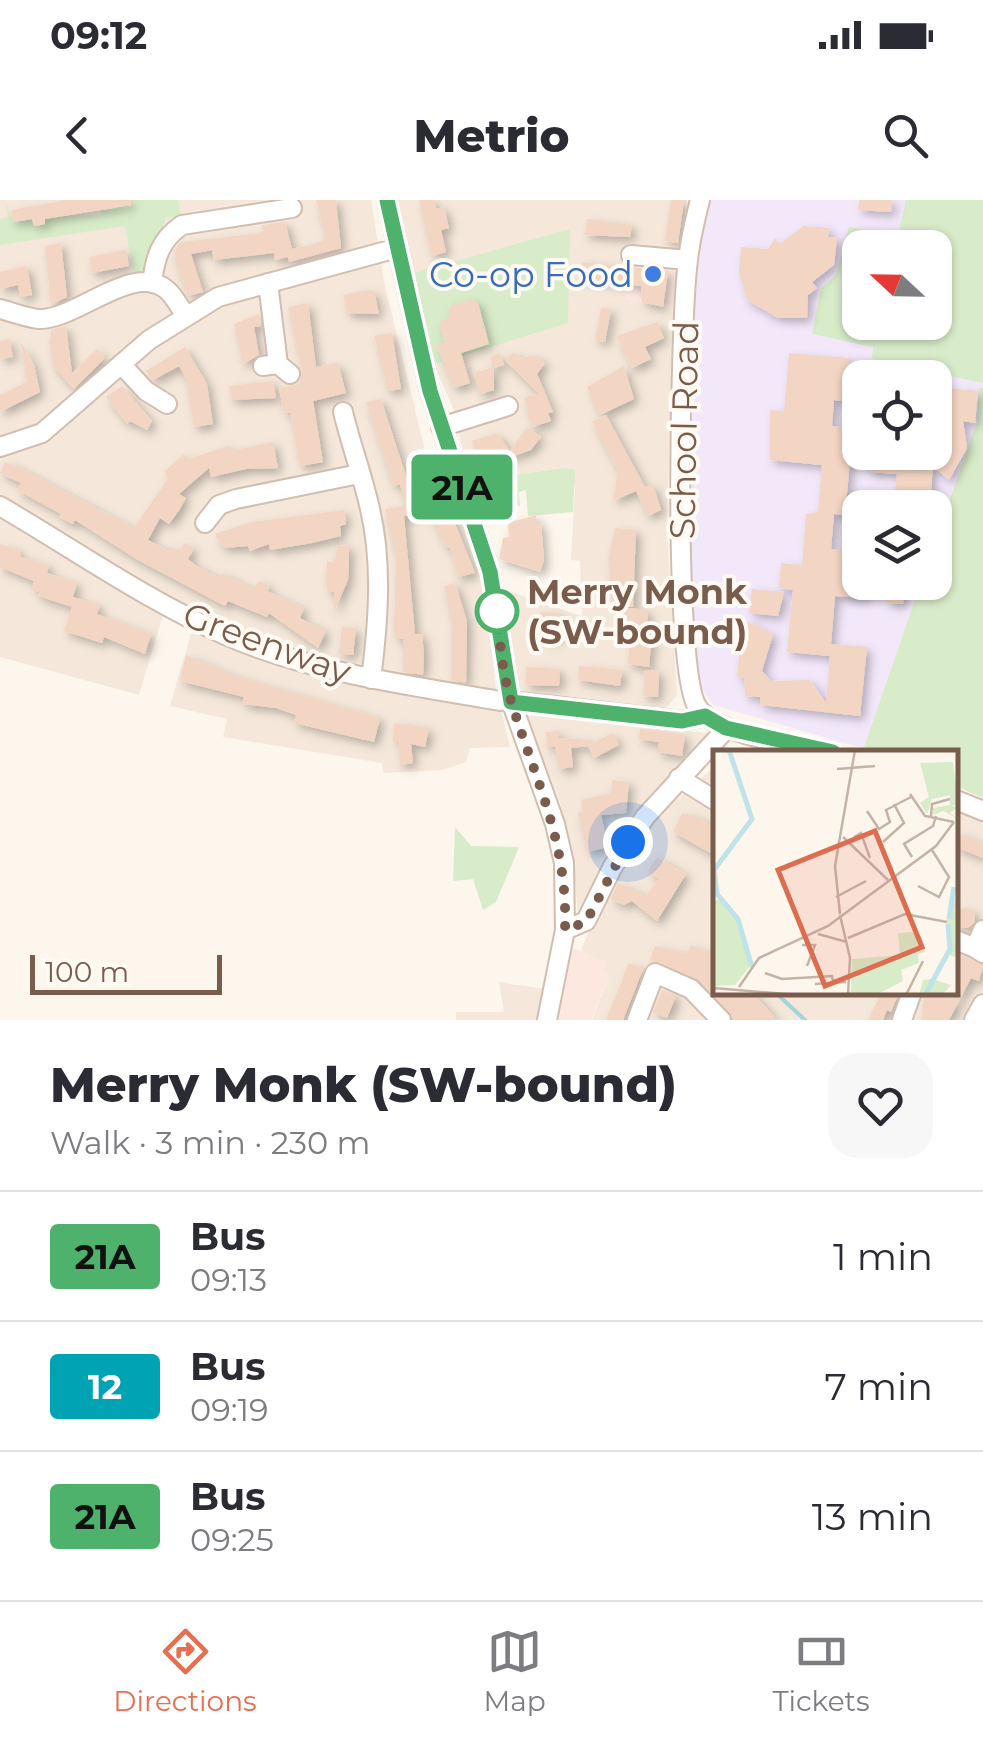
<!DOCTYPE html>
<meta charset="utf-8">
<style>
body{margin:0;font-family:Montserrat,sans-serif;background:#f7f7f7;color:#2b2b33;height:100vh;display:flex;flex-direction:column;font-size:38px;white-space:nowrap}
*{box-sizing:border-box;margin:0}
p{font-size:32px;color:#7c7c81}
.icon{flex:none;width:55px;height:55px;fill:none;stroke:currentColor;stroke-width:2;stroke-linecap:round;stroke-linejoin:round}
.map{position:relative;height:820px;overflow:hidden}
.details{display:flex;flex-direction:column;background:#fff;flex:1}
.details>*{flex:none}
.badge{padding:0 20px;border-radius:8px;font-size:35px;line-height:65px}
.needle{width:65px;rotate:292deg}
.buttons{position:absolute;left:842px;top:30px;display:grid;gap:20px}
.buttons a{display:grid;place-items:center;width:110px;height:110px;border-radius:20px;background:#fff;box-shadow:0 2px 8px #0004;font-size:50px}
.scale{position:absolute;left:30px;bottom:25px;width:192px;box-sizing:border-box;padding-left:10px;border:5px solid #7a5c4d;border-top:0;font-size:28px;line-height:35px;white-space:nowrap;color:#7a5c4d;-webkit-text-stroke:8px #fffaf3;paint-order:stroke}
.you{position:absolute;width:50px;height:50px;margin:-25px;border:8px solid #fff;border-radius:50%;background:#1a73e8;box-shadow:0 0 0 15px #1a73e833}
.map>.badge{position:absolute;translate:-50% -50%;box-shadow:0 0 0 5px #fff}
.round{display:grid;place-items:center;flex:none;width:105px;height:105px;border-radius:30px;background:#f7f7f7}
.summary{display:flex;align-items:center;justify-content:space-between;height:170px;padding:0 50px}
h1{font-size:48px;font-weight:800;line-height:75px}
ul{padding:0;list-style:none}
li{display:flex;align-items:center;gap:30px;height:130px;padding:0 50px;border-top:2px solid #e1e1e2}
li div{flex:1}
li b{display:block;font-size:38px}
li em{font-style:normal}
li .badge{min-width:110px;font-weight:700;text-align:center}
.status{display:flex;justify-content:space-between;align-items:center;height:70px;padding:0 50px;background:#fff;direction:ltr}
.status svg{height:28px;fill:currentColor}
header{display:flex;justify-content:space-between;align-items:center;height:130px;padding:0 50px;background:#fff;font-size:45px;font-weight:800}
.tab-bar{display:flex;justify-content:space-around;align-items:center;height:140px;border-top:2px solid #e1e1e2;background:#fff;font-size:28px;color:#7c7c81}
.tab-bar a{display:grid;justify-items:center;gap:5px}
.tab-bar .active{color:#e76f51}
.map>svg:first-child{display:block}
.residential{fill:#f5e8da}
.commercial{fill:#fde8e0}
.education{fill:#f3e8fa;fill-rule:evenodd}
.green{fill:#d8ecc9;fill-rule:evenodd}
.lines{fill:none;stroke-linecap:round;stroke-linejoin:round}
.stream{stroke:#a5d3da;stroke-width:4}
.building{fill:#f3d5c3;filter:url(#shadow)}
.minor-casing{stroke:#d1beb0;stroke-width:22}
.minor{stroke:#fff;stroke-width:18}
.line-casing{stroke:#fff;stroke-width:22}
.line{stroke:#4eb16c;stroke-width:15}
.walk{stroke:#7a5c4d;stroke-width:10;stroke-dasharray:0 18}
.shop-dot{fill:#3f7fe0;stroke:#fffaf3;stroke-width:4}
.stop-dot{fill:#fff;stroke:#4eb16c;stroke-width:5}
.labels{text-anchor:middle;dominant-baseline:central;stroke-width:8;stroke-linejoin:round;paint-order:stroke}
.shop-label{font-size:35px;fill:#366cbe;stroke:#fffaf3;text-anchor:end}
.street-label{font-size:35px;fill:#7a5c4d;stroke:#fffaf3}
.stop-label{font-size:35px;font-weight:bold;fill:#7a5c4d;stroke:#fffaf3;text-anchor:start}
.inset-river{fill:none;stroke:#bfe3e8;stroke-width:5}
.inset-road{fill:none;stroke:#c5b3a7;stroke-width:2.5}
.view{fill:#dc6d51;fill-opacity:0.15;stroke:#dc6d51;stroke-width:5}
.inset-edge{fill:none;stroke:#7a5c4d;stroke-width:5}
</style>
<div class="status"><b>09:12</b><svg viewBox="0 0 49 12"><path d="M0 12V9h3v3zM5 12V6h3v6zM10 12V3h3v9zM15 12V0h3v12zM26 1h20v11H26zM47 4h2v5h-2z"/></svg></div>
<header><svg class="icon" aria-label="back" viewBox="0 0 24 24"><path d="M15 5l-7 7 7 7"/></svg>Metrio<svg class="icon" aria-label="search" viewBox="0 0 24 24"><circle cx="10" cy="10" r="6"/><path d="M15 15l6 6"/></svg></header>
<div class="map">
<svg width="983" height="820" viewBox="0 0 983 820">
<defs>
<filter id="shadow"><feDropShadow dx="4.5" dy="4.5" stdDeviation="5" flood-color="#0004"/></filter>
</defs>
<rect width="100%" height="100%" fill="#fdf6ec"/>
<!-- residential -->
<path class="residential" d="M0,0h371l13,82 44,181 15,29 19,25 22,70 12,103 14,57 -40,1 -4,14 -23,8 -60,3 -1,-10 -159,-26 4,-18 -57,-13 22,-76 -29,-15 -24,80 -139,-38z
M397,0h290l-9,62 -52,36 47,12 -6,221 10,164 -13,16 -139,-16 -6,-9 -14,-96 77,26 -2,-55 -9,-1 4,-75 -11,-17 -94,13 -17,-73 -19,-43 133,-42 2,-93 -157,43z
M526,515l181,18 1,9 -58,56 -46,67 -26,50 -6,-62 -12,-50z
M715,566l1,226h240v-182l27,12v198h-391l17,-44 -28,-26 19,-44 48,-81z
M499,782l45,7 -7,31h-81v-8h48z"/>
<!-- commercial -->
<path class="commercial" d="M630,58l48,4 -5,48 -47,-12z
M573,748l34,14 -4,9 6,4 -18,45h-35z"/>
<!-- education -->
<path class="education" d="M706,0h277v598l-27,-12v-34h-80l-163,-47 -15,-22 -7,-26v-307l2,-80zM860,48h75v74h-75zM860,178h75v74h-75zM860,308h75v74h-75z"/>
<!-- green -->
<path class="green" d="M65,0l3,16 33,-1 -1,-4 16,-3 1,-8h61l3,16 -15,2c-4,20 -19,36 -23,59h-9l-9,-51 -125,19v-26l8,-2 -3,-16 9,21 15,-2 3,-6 2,12 11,-2 -2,-12 19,4 -2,-15z
M906,0h77v183l-111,-24 1,-12 -61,-13 9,-46 15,-13 13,-48 49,9zM860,48h75v74h-75z
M570,29l-2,94 -134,42 -22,-92z
M979,188h4v410l-27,-12v-34h-80l-12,-5 57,-164 14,-1v-39l42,-121z
M564,268l11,2 -2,42 -45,4 -2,-26 -7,2 1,14 -27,3 -18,-13 -5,-15z
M455,627l16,19 48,1 -23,55 -13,8 -10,-31 -20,2z"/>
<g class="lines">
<!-- stream -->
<path class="stream" d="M775,792l30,28"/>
</g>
<!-- building -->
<path class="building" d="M67,0h64v5l-86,14v5l-5,1 -6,1 -2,-7 -19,3 -2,-12z
M316,0h20l5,48 -52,14 -1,-5 -13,3 -1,-7 -60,7 -2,-10 -21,4 12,38 -15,4 -13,-37 -1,-9 7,-8 82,-9 -1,-8 23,-3 7,27 22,-5 12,-5z
M419,0h15l2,9 8,-2 5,21 -8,2 5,22 -14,4z
M671,0h13l-6,43 -13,-2z
M859,0h33l-1,12 -33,-2z
M587,19l45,6 -2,12 -45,-2z
M803,26l26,2 -1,9 9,1 -3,27 -22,17 5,6 -9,7 -1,23h-29l-31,-18 -8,-29 2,-24 27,2 7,-11 5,6z
M61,43l6,54 -16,8 -6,-59z
M126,50l3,16 -37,7 -3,-16z
M582,62l86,9 -5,36 -21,-5 -1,-16 -61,-8z
M27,66l5,29 -12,2 -2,-12 -18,4v-17z
M362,91h12l5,23 -32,-1 -4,-18z
M472,99l6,4 11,41 -28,9 9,30 -16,5 -18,-43 8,-2 -5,-20 10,-6 1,-11z
M308,103l8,64 22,-4 8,30 -33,8 10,61 -23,4 -10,-54 -6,1 -5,-25 21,-4 2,-13 -14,-64z
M601,108l10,1 -6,33 -10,-2z
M259,114l2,12 -7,1 5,28 -16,9 -9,-40z
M657,122l7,16 -19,9 6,12 -19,9 -15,-32z
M66,126l6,47 25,-24 8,9 -31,31 -21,-23 -3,-22 1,-14z
M392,133l9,56 -13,2 -14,-55z
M9,139l4,18 -13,2v-18z
M21,142l13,23 6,27 -40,20v-17l27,-13z
M185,147l22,37 6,40 -19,3 -8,-49 -7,-12 -26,14 -7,-9z
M513,152l8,6 13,-3 11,8 -8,11 16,38 -5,1 3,8 -18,6 -9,-29 14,-5 -32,-32z
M789,153l60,5 -3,32h-4l-1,11 -7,-1 -2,26 21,2 -8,87 -11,-1 -3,35 29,3v30h45l-2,22 -17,-1 1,-11 -20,-1 -1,7 -31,-2 -4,48 36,3 -7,69 -99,-11 -1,-8 -15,-1 -1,-18 -7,-1 5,-53 6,-2 25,12 -11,37 9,10 39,-1 16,23 4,-47 -43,-4 6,-62 -14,-2 2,-25 21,2 4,-51 12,-2 4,-47 -52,-5v-50l14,1z
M500,154l4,11 -10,3v22l-14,4 -6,-21 19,-6 -3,-10z
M624,166l10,33 -34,16 -13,-28z
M273,181l3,17 -44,2 -3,-14z
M122,186l30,35 -5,9 -17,-9 -3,3 -21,-27z
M935,187l43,4 -3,32 -12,-2 4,27 -18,32 -15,-13 13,-27 -7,-21h-5z
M381,199l27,83 -15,4 -27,-84z
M606,215l39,72 8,-3 8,26 -13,6 -12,-25 -23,10 5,-30 -26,-50z
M527,227l14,10 -10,13 -50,17 -9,-26 25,-8 13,18z
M273,242l5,26 -32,1 -35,8 -2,-9 -30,26 7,4 -6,11 -11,15 -9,-6 -12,22 21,11 3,-4 8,5 4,-9 10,5 -6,11 7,6 24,13 3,-5 31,16 6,-8 11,5 -3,5 37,17 -4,10 26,13 -8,17 -49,-35 -2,4 -39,-16 -3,5 -87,-46 -63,-40 -2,4 -14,-7 2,-3 -44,-24 4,-7 -21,-10 5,-11 13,5 116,61 33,-48 -2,-9 19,-17 4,5 41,-13 1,5z
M858,252l54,2 21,9 -3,45h-37l4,-34 -27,-2z
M429,277l7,27 8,-4 6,11 25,62 -17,4 -8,-30 -4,1 -16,-35 -26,3 11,118h7l2,20 -1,21 -20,-3v-33h-6l-3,-9 2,-72 -11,-49 21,-3 -6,-22z
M344,310l2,14 -6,2 1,10 -29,7 -42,7 -1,-6 -19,7 -2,-5 -24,2 -9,-14 37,-12z
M536,315v8h5l3,37 -4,12 -41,-13 4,-21 6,-1 -1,-14z
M615,328l21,2 -3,77 -15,-1v-6l-7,-1 -2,-42z
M0,344l19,6 2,7 28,8 -2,8 30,10 -4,14 27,8 -3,9 54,20 -6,20 -41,-17 -2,6 -38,-12 8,-24 -34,-11 2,-4 -8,-2 2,-9 -34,-14z
M337,345l12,1v17l-1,17 -14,32v-20l-7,-1 -1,-16 1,-14 8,1z
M455,383l12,38 -1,62 -14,-3v-58l-8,-36z
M752,389l32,3 -6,24 -29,-3z
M628,408l20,2 -2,24 6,1 -3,32 -21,-3 3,-41h-4z
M540,412l20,1 -1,26 -21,-1z
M342,427l14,1 -3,27 -14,-1z
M186,455l50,21 144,42 -6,24 -80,-19 2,-8 -20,-7 -34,-4 2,-7 -64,-16z
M579,466l43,4 -2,16 -42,-6z
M526,467l34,2 -1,17 -33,-1z
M645,470l14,1 -1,26 -15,-1z
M394,523l35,5 -4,19 -14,-3 2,19 -13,2 -2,-25 -5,1z
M640,529l45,6 -3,21 -24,-4 1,-10 -20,-3z
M559,531l-1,7 32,2v4l23,-11 6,12 -25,13 -6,-12 -17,2 2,19 -14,2 -4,-23 -8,1 -1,-15z
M612,580l17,2 -3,31 -25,2 7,32 -21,5 -9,-39 5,-1 -2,-12 30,-7z
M682,613l16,4 18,12v27l-43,-24z
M956,632l27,11v15l-27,-11z
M657,657l29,17 -29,47 -25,-20 -8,4 -13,-6 7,-16 28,13 13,-17 -11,-8z
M955 718a10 10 0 1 1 20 0a10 10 0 1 1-20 0Z
M691,745l25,11v36h36l25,28h-42l-36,-40 -49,-20 5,-14 32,8z
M956,753l27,12 -4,16 -8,-3 -22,42h-28l4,-28 31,9z
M629,763l14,6 -10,26 -10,25h-17z
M662,790l14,6 -9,22 -14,-6z
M882,792h17l-8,20 -4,-2 -4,10h-15z"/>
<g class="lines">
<!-- minor casing -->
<g class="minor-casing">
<path id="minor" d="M387,0l43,191 60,181 21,129 44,123 9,39 1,67 -18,90
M700,0c-5,20 -10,40 -12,60 -8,59 -16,413 10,448 21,29 100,36 135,44
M631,55l57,5
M152,83c3,-25 8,-43 30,-58l110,-17
M268,83l10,81
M0,109c12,3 27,9 39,10 38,1 94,-58 128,-29 8,7 13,18 19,26
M121,164l25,27 21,13
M263,166l15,-2 12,10
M343,212c8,33 20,65 27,97 13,55 8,116 1,170
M441,227l67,-21
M0,247l42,-14 107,-93 69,-43 179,-49
M0,306c75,44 146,94 225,129 87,38 183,50 275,66
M205,323l14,-18 17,-6 123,-25
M511,501l171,20 23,-5
M679,578l37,23
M956,600l27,11
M565,730l21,-9 26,-53 33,-51 81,-88
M983,730l-8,18 8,5
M956,740l19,8
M637,820l18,-47 36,16 30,31
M902,820l10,-28
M974,820l9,-16"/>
</g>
<!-- minor -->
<use href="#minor" class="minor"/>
</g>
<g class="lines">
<!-- line casing -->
<g class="line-casing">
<path id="line" d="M387,0l43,191 60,181 21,130 171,19 23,-5 21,12 107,24"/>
</g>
<!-- line -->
<use href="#line" class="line"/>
<!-- walk -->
<path class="walk" d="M497,411c3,30 5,63 15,93 25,80 56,139 53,226l21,-8 42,-80"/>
</g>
<!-- markers -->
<circle class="shop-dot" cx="653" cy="74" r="10"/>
<circle class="stop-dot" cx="497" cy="411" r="20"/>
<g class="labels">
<!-- shop labels -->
<g class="shop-label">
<text x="633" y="74">Co-op Food</text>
</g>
<!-- street labels -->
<g class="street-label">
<text transform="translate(684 230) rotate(-89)">School Road</text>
<text transform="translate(267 443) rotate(20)">Greenway</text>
</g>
<!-- stop labels -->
<g class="stop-label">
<text x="527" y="391">Merry Monk<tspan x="527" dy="40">(SW-bound)</tspan></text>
</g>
</g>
<!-- overview -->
<g transform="translate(713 550)">
<rect width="245" height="245" fill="#fdf6ec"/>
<path d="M240,12l5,42 -6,2 6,1 -8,6 8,6 -15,-8 -9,4 -2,-7 18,-3v-10l-18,4 -5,15 -7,-11 9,-6 -9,-34zM245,143v65l-11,-4 -11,26 15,5 -9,10h-23l4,-15 9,-1 17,-31 -2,-28zM9,148l16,23 13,44 -16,20 -22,1v-85zM199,182l10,5 3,15 -7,2 1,9 -18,7 2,11 -27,14h-25l1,-36 48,-4 -2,-22z" fill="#d8ecc9"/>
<path class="inset-river" d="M16,0l23,69 -38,51 3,24 21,25 14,48M236,169l5,-32M212,245l25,-46 -2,-25"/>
<path class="inset-road" d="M124,19l38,-3M197,44l15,22 29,6M154,61l12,18 11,-7 -4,-12 25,-13M218,66l1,-12 18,-5M130,87l45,43M141,87l7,-4 9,25M170,92l21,-19 -10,-19M199,107l-8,-13 29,-18 3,-10M205,136l21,11 10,-20 -17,-27M123,147l30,-16M127,164l-5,-48 20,-116M127,165l10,43 -2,37M105,184l29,8M135,188l57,-24 42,8M89,195h13l-8,21M52,223l17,6 50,-3 1,5M102,234l31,-2M26,237l20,-29 69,-32 108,-80 18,-24M0,238l84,7M193,245l17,-34"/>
<path class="view" d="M162,81l47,116 -97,39 -47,-116z"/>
<rect width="245" height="245" class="inset-edge"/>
</g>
</svg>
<div class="buttons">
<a><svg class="needle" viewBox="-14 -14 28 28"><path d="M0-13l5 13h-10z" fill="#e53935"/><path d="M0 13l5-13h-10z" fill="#7c7c81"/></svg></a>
<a><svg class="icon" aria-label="locate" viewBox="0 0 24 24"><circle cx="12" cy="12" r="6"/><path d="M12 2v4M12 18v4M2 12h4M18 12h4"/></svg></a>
<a><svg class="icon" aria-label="layers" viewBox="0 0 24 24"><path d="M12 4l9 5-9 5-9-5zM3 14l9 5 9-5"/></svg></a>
</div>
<div class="scale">100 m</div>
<div class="you" style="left:628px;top:642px"></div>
<b class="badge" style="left:462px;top:287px;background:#4eb16c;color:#111">21A</b>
</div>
<section class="details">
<div class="summary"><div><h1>Merry Monk (SW-bound)</h1><p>Walk · 3 min · 230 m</p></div><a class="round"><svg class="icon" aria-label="heart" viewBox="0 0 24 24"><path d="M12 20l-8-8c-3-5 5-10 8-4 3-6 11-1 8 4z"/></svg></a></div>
<ul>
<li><span class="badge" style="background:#4eb16c;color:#111">21A</span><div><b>Bus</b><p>09:13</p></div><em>1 min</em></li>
<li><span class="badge" style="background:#00a3b4;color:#fff">12</span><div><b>Bus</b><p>09:19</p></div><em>7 min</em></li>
<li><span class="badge" style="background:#4eb16c;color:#111">21A</span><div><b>Bus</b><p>09:25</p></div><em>13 min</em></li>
</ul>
</section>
<nav class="tab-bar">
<a class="active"><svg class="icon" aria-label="directions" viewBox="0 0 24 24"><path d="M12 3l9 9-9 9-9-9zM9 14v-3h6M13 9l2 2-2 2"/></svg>Directions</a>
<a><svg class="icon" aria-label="map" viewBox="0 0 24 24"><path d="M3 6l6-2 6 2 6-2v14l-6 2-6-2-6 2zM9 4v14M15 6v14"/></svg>Map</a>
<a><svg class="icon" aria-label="tickets" viewBox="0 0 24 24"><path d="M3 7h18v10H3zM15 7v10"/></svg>Tickets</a>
</nav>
